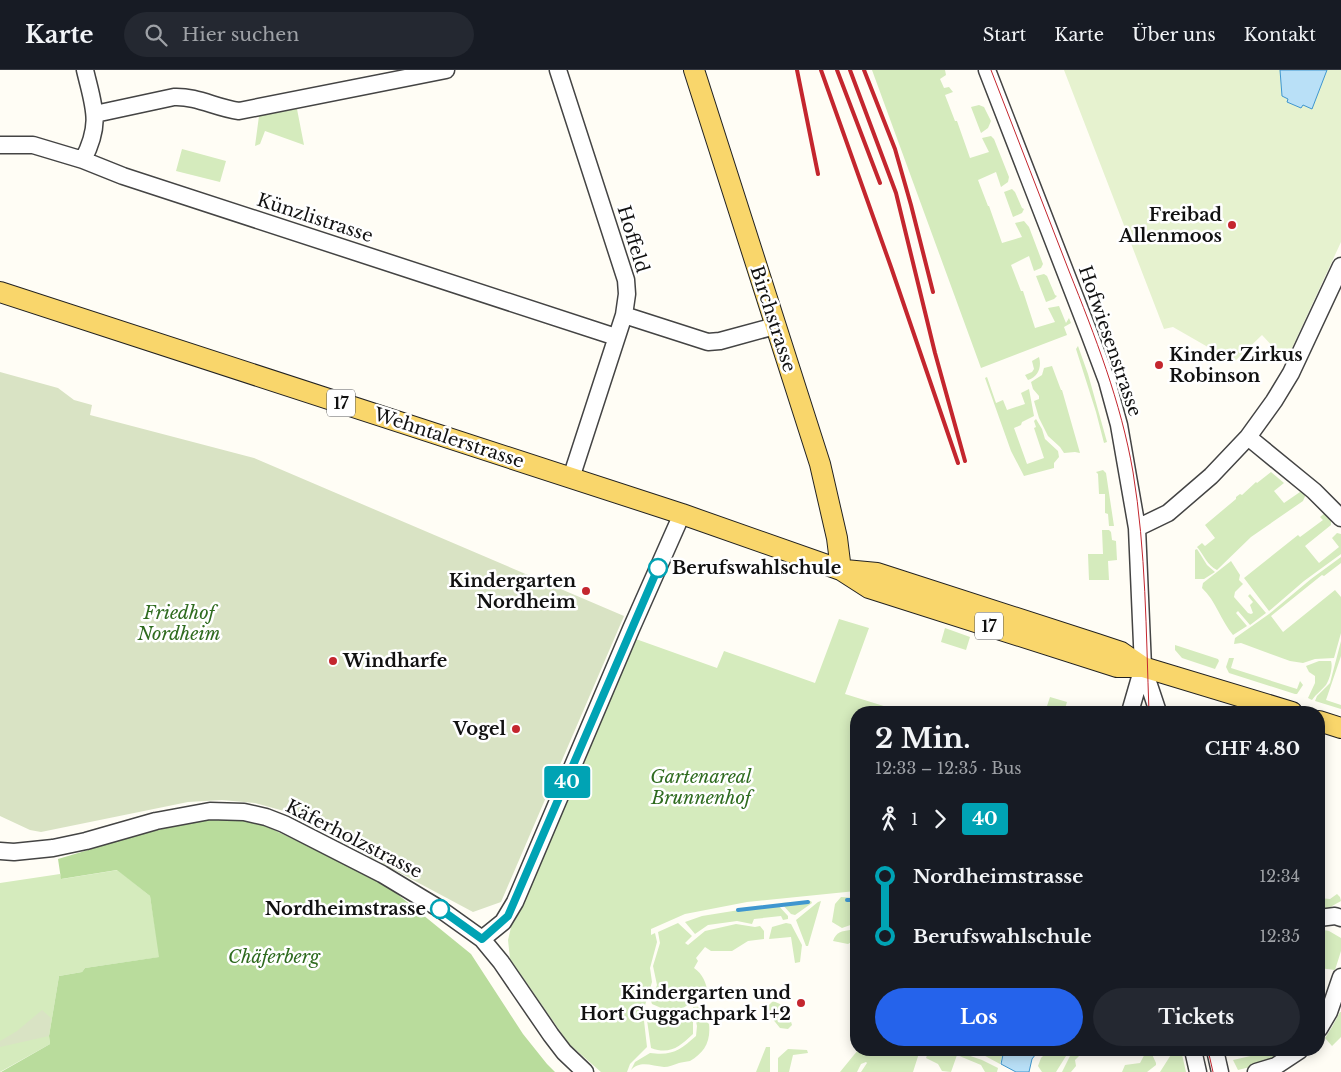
<!DOCTYPE html>
<html lang="de">
<meta charset="utf-8">
<style>
body{margin:0;font-family:"Libre Baskerville",serif;background:#242831;color:#f1f3f6;height:100vh;display:flex;flex-direction:column;font-size:19px;white-space:nowrap}
*{box-sizing:border-box;margin:0}
p{font-size:16px;color:#9ea1a6}
.icon{flex:none;width:28px;height:28px;fill:none;stroke:currentColor;stroke-width:2;stroke-linecap:round;stroke-linejoin:round}
.map{position:relative;flex:1;overflow:hidden}
.details{position:absolute;left:850px;top:636px;width:475px;height:350px;display:flex;flex-direction:column;background:#171b24;border-radius:20px;box-shadow:0 2px 12px #0003}
.details>*{flex:none}
.badge{padding:0 10px;border-radius:4px;font-size:18px;line-height:32px}
.map>.badge{position:absolute;translate:-50% -50%;box-shadow:0 0 0 2px #fff}
.legs{display:flex;align-items:center;gap:8px;height:55px;padding:0 25px;font-size:16px}
.legs p{margin-inline-start:auto}
.head{display:flex;align-items:center;justify-content:space-between;height:85px;padding:0 25px}
h1{font-size:28px;font-weight:700;line-height:38px}
.action{display:flex;gap:10px;margin-top:auto;padding:10px 25px}
.action a{flex:1;height:58px;border-radius:30px;background:#2563eb;color:#fff;font-size:20px;font-weight:700;line-height:58px;text-align:center}
.action a+a{background:#242831;color:#f1f3f6}
ul{padding:0 25px;list-style:none}
li{display:flex;align-items:center;gap:18px;height:60px;font-size:19px}
li i{display:grid;place-items:center;width:8px;height:100%;margin:0 6px;background:currentColor}
li i::after{content:'';width:12px;height:12px;margin:-6px;border:4px solid;border-radius:50%;background:#171b24}
li p{margin-inline-start:auto}
li:first-child i{background:linear-gradient(#0000 50%,currentColor 0)}
li:last-child i{background:linear-gradient(currentColor 50%,#0000 0)}
header{display:flex;align-items:center;gap:30px;box-sizing:border-box;height:70px;padding:0 25px;background:#171b24;border-bottom:1px solid #363941}
header strong{font-size:24px}
nav{display:flex;gap:28px;margin-inline-start:auto;font-size:18px}
.search{width:350px;height:45px;background:#242831;display:flex;align-items:center;gap:12px;box-sizing:border-box;padding:0 18px;border-radius:28px;color:#9ea1a6;font-size:19px}
.map>svg:first-child{display:block}
.green{fill:#d5ebbd}
.forest{fill:#b9dc9c}
.cemetery{fill:#d9e3c4}
.pitch{fill:#e6f2cf}
.water{fill:#b9e0f7;stroke:#3f96cf}
.lines{fill:none;stroke-linecap:round;stroke-linejoin:round}
.stream{stroke:#3f96cf;stroke-width:4}
.minor-casing{stroke:#444;stroke-width:19}
.major-casing{stroke:#222;stroke-width:22}
.minor{stroke:#fff;stroke-width:16}
.major{stroke:#f9d66b;stroke-width:20}
.tram{stroke:#c4262e;stroke-width:1}
.rail{stroke:#c4262e;stroke-width:4}
.line-1-casing{stroke:#fff;stroke-width:11}
.line-1{stroke:#00a3b4;stroke-width:8}
.poi-dot{fill:#c4262e;stroke:#fff;stroke-width:2}
.stop-1-dot{fill:#fff;stroke:#00a3b4;stroke-width:2.5}
.labels{text-anchor:middle;dominant-baseline:central;stroke-width:5;stroke-linejoin:round;paint-order:stroke}
.shield{fill:#fff;stroke:#585858;stroke-width:1}
.shield-label{font-size:16px;font-weight:bold;fill:#111}
.poi-label{font-size:18px;font-weight:bold;fill:#111;stroke:#fff;text-anchor:end}
.street-label{font-size:18px;fill:#111;stroke:#fff}
.stop-label{font-size:18px;font-weight:bold;fill:#111;stroke:#fff;text-anchor:start}
.park-label{font-size:18px;font-style:italic;fill:#2f6b1f;stroke:#fff}
</style>
<header>
<strong>Karte</strong>
<div class="search"><svg class="icon" aria-label="search" viewBox="0 0 24 24"><circle cx="10" cy="10" r="6"/><path d="M15 15l6 6"/></svg>Hier suchen</div>
<nav><a>Start</a><a>Karte</a><a>Über uns</a><a>Kontakt</a></nav>
</header>
<div class="map">
<svg width="1341" height="1002" viewBox="0 0 1341 1002">
<rect width="100%" height="100%" fill="#fffdf5"/>
<!-- green -->
<path class="green" d="M872,0h73l1,5 -6,4 4,9 5,-1 4,5 -8,3 10,26h2l13,37 19,-6 -7,-14 9,-2 3,3 15,38 -1,5 -7,5 -5,-15 -18,8 10,26h1l13,37 20,-6 -7,-14 9,-2 5,6 14,37 -2,4 -7,3 -5,-15 -18,9 10,26h2l12,37 20,-6 -7,-14 11,-2 7,17 3,-5 2,5 -7,4 3,8 -86,33z
M979,35l5,2 7,14 -3,7 -7,5 -10,-26z
M297,39l7,36 -39,-14 -5,13 -5,2 4,-30z
M182,79l44,12 -6,21 -44,-11z
M1012,119l3,3 7,16 2,1 -2,4 -9,4 -9,-25z
M1044,204l3,2 8,19 2,1 -3,3 -8,3 -10,-26z
M1078,276l10,28 19,68 -3,1 -8,-31 -20,-63z
M1039,287c3,10 -1,20 -11,23l-3,-5 7,-3 2,-3 -2,-8z
M1052,296l9,24h1l18,63 -5,-1 -11,1 -4,-6 -12,-11 -9,-18 -5,-17 5,-2v-3l-6,-7 -2,-7 11,-7 2,-7z
M987,307l9,26 7,-3 4,10 18,-6 -4,-11 8,-4 5,27 -12,6 -1,3 -7,3 13,36 17,-6 -10,-30 2,-1 -2,-6 2,-2 6,10 3,10 13,12 1,6 -5,6v5l-30,8 -13,-25 -26,-73z
M1103,400l3,3 8,53h-5l-1,-12 -3,-1v-19h-6l-1,-20 -2,-2z
M1271,402l13,11 -10,8 10,12 16,-11h3l3,2 -3,7 -52,36 -34,33c-10,-5 -13,-15 -20,-23l5,-4 3,3 10,-8 -10,-13 31,-26v-2l4,-3 2,1 14,-13 1,1z
M1326,442l5,5v8l-26,21 14,17 20,-16 -7,-9 5,-5 4,1v20l-37,27 -35,30 -25,-33 54,-43 2,2 23,-17 -3,-3z
M1102,460h7l2,2 1,8 4,1 1,19 -9,1 1,19h-20l-1,-26h15z
M1197,479l10,16 8,7 -11,7h-9v-29z
M1341,487v6l-17,13 -2,-1 -51,41 12,16 52,-42 6,7v36l-7,25 -19,1 -12,4 -13,-2 -49,-18 -7,1 1,-6 34,-24 42,-35z
M1231,491l9,14 -1,5 4,4 -8,8 -1,5 14,16 3,1 2,-1 -3,-8 3,-3 -5,-6 2,-2 16,19 -16,12 -12,-14 -2,2 11,13 -14,9c-12,-14 -17,-34 -31,-47l1,-5z
M839,549l30,9 -24,66 58,18h-47v179l-109,11 -62,12 -34,15v6l4,-2 2,9 -7,26 2,14 -9,30 4,35 -17,17 -3,8h-26l-32,-28 -59,-85 -2,-19 5,-21 120,-281 84,30 7,-17 91,32z
M945,558l25,9 -4,13 -25,-8z
M1341,571v15l-15,44 15,5v4l-26,-8 2,-5 13,-13z
M1175,575l43,14 1,2 -4,8 -33,-11 -7,-8z
M1229,588h5l-3,10 66,21 3,-8 3,4 -6,9h-2l-66,-21 -3,-6z
M1319,591h12c2,5 -1,18 -5,24 -4,5 -10,9 -14,15l-4,-2 7,-15v-7l-6,-4 -3,-6z
M1050,627l17,5 -3,10h-19z
M118,800l32,26 10,61 -75,11 -3,4 -23,4 -10,60 1,8 -50,28v-189l60,-9 2,5z
M1337,824l3,3 1,4 -9,5 -6,7 -6,-2 -1,-13 11,1z
M841,827l15,1v25l-14,5 -10,-6 3,-18z
M811,831l1,2 -17,12 -4,-1 -10,-11z
M821,831l-13,45h-2l-10,-26 22,-18z
M777,834l11,12v3l-5,1 -2,-4 -27,3 -2,5 -15,-3 -29,4 -13,9 -10,-12 17,-6z
M678,853l14,13 -7,7 3,2 17,-14 31,-7 19,3 5,-1 4,5v8l-16,2 -16,10h-21l-6,-4 -9,11 2,3 -4,7c9,6 12,15 14,25l-3,4 -8,1 -22,16 -23,-10 -1,-3 6,-16 -4,-19 7,-23 -2,-11z
M786,853l5,1 11,21 -2,17 -5,1 -4,-26 -22,2 3,-12z
M850,860l2,3 1,8 -5,3 -15,-3c3,-9 9,-10 17,-11z
M1324,860l5,1 12,7v13l-6,19 -16,-2v-36z
M773,931l7,3c3,9 10,12 12,21l-4,4 -8,-1 -13,-16 2,-7z
M707,936l-1,15 3,3c2,18 -5,29 -19,37 -4,1 -8,1 -11,2 -6,2 -10,4 -15,4 -12,-1 -24,-7 -33,3l4,-8 15,-9c23,3 30,-3 46,-17l1,-10 -4,-19z
M648,939l27,10 12,-9 6,5v19c-14,13 -23,21 -42,14l-5,-35z
M1340,942h1v25l-9,9 -7,-8 7,-11z
M766,977h4v25h-14z
M788,979l19,1 1,3 -15,2 -4,17h-11v-14z
M858,980h62l-7,22h-52l6,-9 -1,-1 -5,2 -4,8h-17z
M929,980h24l29,10 16,8 -1,4h-12l-4,-7 -24,-10 -6,17 -9,-1 -4,-7 -12,-6z
M977,980h27l-4,14 -24,-13z
M1049,980h17v6l-10,16h-14l-4,-6 3,-8z
M1071,980h16v2l-5,1 -7,7 1,6 -5,6h-9l9,-18z
M1147,980h3l6,13v2l-9,7h-25l3,-7 15,-2z
M1174,980h7l5,22h-26z
M1254,980h24l1,6 -21,9 -20,5 -5,-10 22,-5z"/>
<!-- forest -->
<path class="forest" d="M222,747l35,5 123,58 91,74 52,80 24,30 8,8h-554l49,-28 -1,-8 10,-60 23,-4 3,-4 74,-11 -9,-61 -33,-26 -56,9 -3,-20c54,-16 108,-34 164,-42z"/>
<!-- cemetery -->
<path class="cemetery" d="M0,302l58,16 16,12 18,5 -2,10 164,43 370,158 -123,286 -28,10 -189,-101 -29,-8 -33,-3 -34,2 -147,30 -11,-2 -30,-14z
M42,940l9,8 -2,18 -49,11v-6l17,-10z"/>
<!-- pitch -->
<path class="pitch" d="M1064,0h277v172l-55,119 -24,-26 -28,27 -61,-35 -9,2z"/>
<!-- water -->
<path class="water" d="M1280,0h47l-15,39 -9,-4 -2,3 -14,-6 1,-3 -6,-3z
M1004,980h35l-7,9 -3,13h-13l-15,-8z"/>
<g class="lines">
<!-- stream -->
<path class="stream" d="M847,830h9
M738,840l70,-8"/>
<!-- minor casing -->
<g class="minor-casing">
<path id="minor" d="M558,0l68,210 1,14 -3,21 -53,163
M987,0l102,263 18,48 12,44 18,103 6,139 15,45
M95,44l79,-17c23,-1 42,11 65,14l207,-41
M0,75h33l50,15 40,16 493,161
M83,90c19,-37 11,-52 2,-90
M624,245l84,27 12,-1 55,-15
M1248,367l66,54 27,27
M1137,458l31,-15 43,-37 37,-39 26,-36 17,-28 50,-107
M1130,642l13,-45
M0,781l14,1 39,-4 33,-7 70,-20 54,-10 34,1 22,5 18,7 98,50 58,35 42,30 19,23 50,73 13,17 21,20
M1319,848l16,-2 6,2
M482,869l21,-17 12,-20 116,-273 51,-115
M1319,959l10,-17 12,-35
M1193,980l5,22
M1215,980l5,22
M1256,1002l20,-6 24,-16"/>
</g>
<!-- major casing -->
<g class="major-casing">
<path id="major" d="M694,0l126,394 17,74 4,32
M0,222l682,222 159,56 28,18 248,79h26l149,45
M845,500l32,3 220,71 24,8 22,15
M1319,651l22,7"/>
</g>
<!-- minor -->
<use href="#minor" class="minor"/>
<!-- major -->
<use href="#major" class="major"/>
<!-- tram -->
<path class="tram" d="M991,0c26,67 52,134 78,201 26,65 52,131 64,201 13,79 13,160 16,240
M1208,980l5,22"/>
<!-- rail -->
<path class="rail" d="M797,0l21,104
M821,0l70,197 67,196
M837,0l43,113
M850,0l46,123 39,160 30,108
M864,0l31,79 16,56 22,87"/>
</g>
<g class="lines">
<!-- line-1 casing -->
<g class="line-1-casing">
<path id="line-1" d="M440,839l42,30 26,-23 150,-348"/>
</g>
<!-- line-1 -->
<use href="#line-1" class="line-1"/>
</g>
<!-- markers -->
<g class="poi-dot">
<circle cx="1232" cy="155" r="5"/>
<circle cx="1159" cy="295" r="5"/>
<circle cx="586" cy="521" r="5"/>
<circle cx="333" cy="591" r="5"/>
<circle cx="516" cy="659" r="5"/>
<circle cx="801" cy="933" r="5"/>
</g>
<g class="stop-1-dot">
<circle cx="658" cy="498" r="9"/>
<circle cx="440" cy="839" r="9"/>
</g>
<g class="labels">
<!-- shield labels -->
<g class="shield">
<rect x="327" y="319.5" width="28" height="27" rx="4"/>
<rect x="975" y="542.5" width="28" height="27" rx="4"/>
</g>
<g class="shield-label">
<text x="341" y="333">17</text>
<text x="989" y="556">17</text>
</g>
<!-- poi labels -->
<g class="poi-label">
<text x="1222" y="145">Freibad<tspan x="1222" dy="21">Allenmoos</tspan></text>
<text x="1169" y="285" text-anchor="start">Kinder Zirkus<tspan x="1169" dy="21">Robinson</tspan></text>
<text x="576" y="511">Kindergarten<tspan x="576" dy="21">Nordheim</tspan></text>
<text x="343" y="591" text-anchor="start">Windharfe</text>
<text x="506" y="659">Vogel</text>
<text x="791" y="923">Kindergarten und<tspan x="791" dy="21">Hort Guggachpark 1+2</tspan></text>
</g>
<!-- street labels -->
<g class="street-label">
<text transform="translate(315 148) rotate(18)">Künzlistrasse</text>
<text transform="translate(633 169) rotate(73)">Hoffeld</text>
<text transform="translate(773 249) rotate(72)">Birchstrasse</text>
<text transform="translate(1110 271) rotate(71)">Hofwiesenstrasse</text>
<text transform="translate(449 368) rotate(18)">Wehntalerstrasse</text>
<text transform="translate(354 769) rotate(27)">Käferholzstrasse</text>
</g>
<!-- stop labels -->
<g class="stop-label">
<text x="672" y="498">Berufswahlschule</text>
<text x="426" y="839" text-anchor="end">Nordheimstrasse</text>
</g>
<!-- park labels -->
<g class="park-label">
<text x="179" y="543">Friedhof<tspan x="179" dy="21">Nordheim</tspan></text>
<text x="701" y="707">Gartenareal<tspan x="701" dy="21">Brunnenhof</tspan></text>
<text x="274" y="887">Chäferberg</text>
</g>
</g>
</svg>
<b class="badge" style="left:567px;top:712px;background:#00a3b4;color:#fff">40</b>
<section class="details">
<div class="head"><div><h1>2 Min.</h1><p>12:33 – 12:35 · Bus</p></div><b>CHF 4.80</b></div>
<div class="legs"><svg class="icon" aria-label="walk" viewBox="0 0 24 24"><circle cx="13" cy="4" r="2"/><path d="M13 8l-2 6 4 7M11 14l-3 7M7 12l3-4h3l4 4"/></svg>1<svg class="icon" aria-label="forward" viewBox="0 0 24 24"><path d="M9 5l7 7-7 7"/></svg><b class="badge" style="background:#00a3b4;color:#fff">40</b></div>
<ul>
<li><i style="color:#00a3b4"></i><b>Nordheimstrasse</b><p>12:34</p></li>
<li><i style="color:#00a3b4"></i><b>Berufswahlschule</b><p>12:35</p></li>
</ul>
<div class="action"><a>Los</a><a>Tickets</a></div>
</section>
</div>
